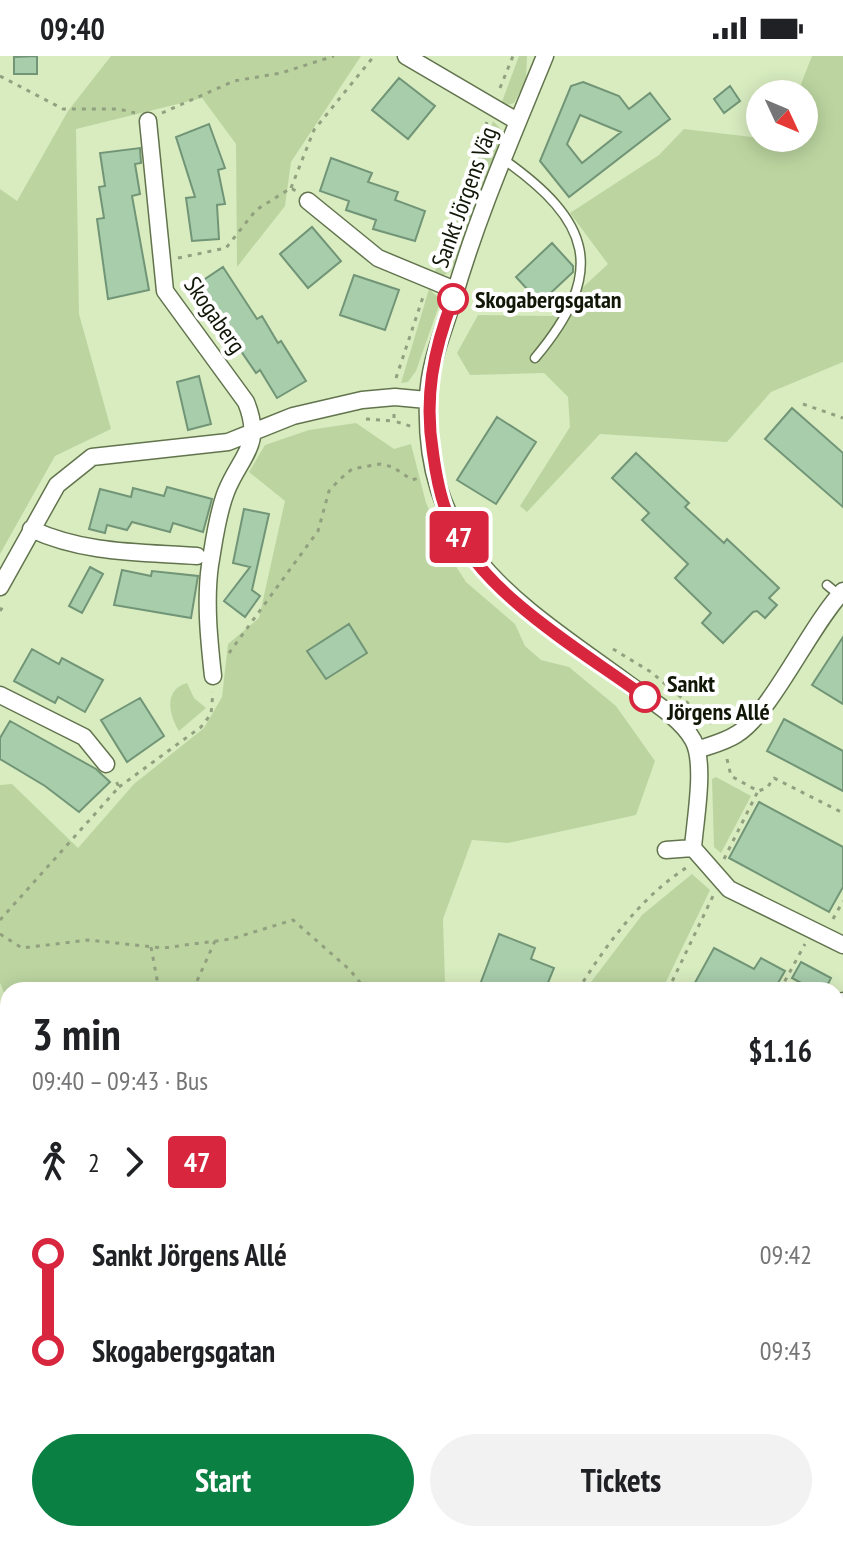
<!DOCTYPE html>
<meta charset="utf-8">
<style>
body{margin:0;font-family:"PT Sans Narrow",sans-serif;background:#f2f2f2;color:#202124;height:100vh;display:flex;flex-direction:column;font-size:30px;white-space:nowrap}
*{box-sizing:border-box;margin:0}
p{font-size:26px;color:#757577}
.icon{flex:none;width:44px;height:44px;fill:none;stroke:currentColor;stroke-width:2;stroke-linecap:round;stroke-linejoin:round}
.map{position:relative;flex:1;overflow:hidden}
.drawer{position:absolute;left:0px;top:926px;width:844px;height:560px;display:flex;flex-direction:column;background:#fff;border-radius:24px 24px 0 0;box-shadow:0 4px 20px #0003}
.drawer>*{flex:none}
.badge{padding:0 16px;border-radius:6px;font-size:28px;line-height:52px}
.needle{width:52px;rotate:134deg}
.tools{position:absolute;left:746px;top:24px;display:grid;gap:16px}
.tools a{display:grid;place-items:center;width:72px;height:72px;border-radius:50%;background:#fff;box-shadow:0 4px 20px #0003;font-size:40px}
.map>.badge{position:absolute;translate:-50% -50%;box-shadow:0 0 0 4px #fff}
.legs{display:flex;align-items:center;gap:12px;height:88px;padding:0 32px;font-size:26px}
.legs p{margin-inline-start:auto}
.summary{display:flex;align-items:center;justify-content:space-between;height:136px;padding:0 32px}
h1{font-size:44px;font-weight:600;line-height:60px}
.button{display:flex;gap:16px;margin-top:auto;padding:16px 32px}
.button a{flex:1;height:92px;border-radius:48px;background:#0b8043;color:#fff;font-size:32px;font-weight:600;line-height:92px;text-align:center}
.button a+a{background:#f2f2f2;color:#202124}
ul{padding:0 32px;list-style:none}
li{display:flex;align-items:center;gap:28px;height:96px;font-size:30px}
li i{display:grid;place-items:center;width:12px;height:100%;margin:0 10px;background:currentColor}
li i::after{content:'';width:20px;height:20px;margin:-10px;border:6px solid;border-radius:50%;background:#fff}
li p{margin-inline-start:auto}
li:first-child i{background:linear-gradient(#0000 50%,currentColor 0)}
li:last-child i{background:linear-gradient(currentColor 50%,#0000 0)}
.status{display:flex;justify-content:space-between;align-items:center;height:56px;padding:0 40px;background:#fff;direction:ltr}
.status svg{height:22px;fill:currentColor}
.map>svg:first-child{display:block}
.green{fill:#bcd5a0}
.building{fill:#a7cdab;stroke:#719576;stroke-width:2;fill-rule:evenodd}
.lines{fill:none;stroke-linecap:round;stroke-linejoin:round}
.lane-casing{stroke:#62744d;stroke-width:11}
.street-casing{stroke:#62744d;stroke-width:19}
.path{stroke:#91a07e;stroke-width:3;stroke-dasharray:4 6;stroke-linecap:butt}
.lane{stroke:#fff;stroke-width:8}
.street{stroke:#fff;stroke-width:16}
.line-1-casing{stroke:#fff;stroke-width:18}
.line-1{stroke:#d7263d;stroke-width:12}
.stop-1-dot{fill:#fff;stroke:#d7263d;stroke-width:4}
.labels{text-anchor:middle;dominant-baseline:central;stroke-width:8;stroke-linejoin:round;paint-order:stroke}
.street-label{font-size:24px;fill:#101707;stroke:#fff}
.stop-label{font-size:24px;font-weight:bold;fill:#101707;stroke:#fff;text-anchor:start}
</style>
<div class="status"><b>09:40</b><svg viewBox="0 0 49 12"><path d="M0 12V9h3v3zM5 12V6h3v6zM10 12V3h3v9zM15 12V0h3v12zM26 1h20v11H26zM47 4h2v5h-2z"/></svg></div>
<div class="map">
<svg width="843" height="1486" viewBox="0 0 843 1486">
<rect width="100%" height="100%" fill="#d8ecc0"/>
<!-- green -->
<path class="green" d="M111,0h250l-70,106 -6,44 -48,61 -1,-123 -34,-46 -126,31 3,185 32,115 -56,27 -55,98v-365l17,12 51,-90z
M519,0h8l-1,25 -12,22 -14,4z
M812,0h31v306l-72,30 -44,50 -127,-8 -73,78 -7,-6 50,-79 -2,-30 -24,-24 -74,2 -13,-22 21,-38 74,1 56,-52 -38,-51 89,-58 25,-26 76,9h44v-44h-7z
M493,65l9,9 -2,14 -49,127 -10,6 -7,-3z
M429,233l12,11 -25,71 -8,11 -7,1z
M356,367l38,26 17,-5 15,59 24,54 16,25 49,42 10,22 16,14 28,7 47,39 39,55 -19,54 -128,28 -36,-3 -29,79 2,63 5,8h-442v12l-8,-19v-198l12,-1 66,64 56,-64 70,-56 18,-31 6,-53 31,-26 26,-117 -36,-29 16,-27 44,-15z
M187,627l7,15 12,10 -27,23c-10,-16 -16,-41 8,-48z
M716,721l35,19 -30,57 -7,-6 -2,-68z
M692,818l18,16 -48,100h-77l57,-75z
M8,995v483h347v8h-355v-482z"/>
<!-- building -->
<path class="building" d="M37,0v18h-23v-17z
M399,22l36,28 -27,33 -36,-29z
M583,26l36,14 10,13 21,-16 20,26 -101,78 -29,-36 31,-75zM580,59l41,17 -39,31 -15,-19z
M730,30l10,15 -16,12 -10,-14z
M209,68l16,44 -7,2 7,34 -8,1 2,34 -27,2 -6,-43 9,-1 -19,-60z
M140,92l1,15 -6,1 5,30 -8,2 17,94 -41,9 -11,-80 7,-1 -5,-31 6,-1 -5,-33z
M331,102l41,15 -4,9 30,10 -3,8 30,11 -10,30 -42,-12 3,-9 -30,-10 3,-9 -29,-10z
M312,171l29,34 -33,27 -28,-34z
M552,187l21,23v6l-33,31 -24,-26z
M223,211l34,52 5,-3 16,27 3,-2 25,40 -29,17 -17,-28 -4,3 -35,-51 -5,4 -23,-39z
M354,219l45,15 -14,40 -45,-15z
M199,320l12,48 -23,6 -11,-48z
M792,352l51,45v54l-78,-68z
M497,361l39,25 -40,62 -39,-24z
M636,397l53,50 -4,4 39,36 3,-4 52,49 -10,10 8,7 -12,13 -8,-7 -4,1 -30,31 -21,-20 9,-10 -36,-35 13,-14 -46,-44 7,-7 -37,-35z
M167,431l45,12 -9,33 -30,-9 -3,9 -38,-10 -5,8 -20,-5 -2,8 -16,-4 11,-40 31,8 2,-9 31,8z
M244,453l25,5 -17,76 8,6 -15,21 -21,-16 26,-34 -17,-4z
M90,511l13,7 -21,39 -13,-7z
M122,514l29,6 1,-5 46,5 -7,42 -77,-13z
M349,568l18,29 -41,26 -19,-28z
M843,581v67l-31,-19z
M32,593l27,15 3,-6 41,22 -18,32 -27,-15 -3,6 -41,-22z
M140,642l24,38 -37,26 -26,-42z
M784,663l59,32v40l-76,-40z
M10,665l86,48 14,13 -31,30 -34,-26 -45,-27v-21z
M759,746l84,45v40l-14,25 -100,-54z
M499,878l36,14 -4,11 23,9 -9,22h-67z
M714,892l40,21 7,-11 24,13 -11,19h-83z
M801,906l30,16 -6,12h-11l-22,-12z"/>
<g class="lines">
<!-- lane casing -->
<g class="lane-casing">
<path id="lane" d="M503,103c88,62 105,112 32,199
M827,529l12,10"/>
</g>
<!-- street casing -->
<g class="street-casing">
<path id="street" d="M406,0l111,65
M545,0c-33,81 -68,160 -92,244 -10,33 -24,63 -25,99 -6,150 89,204 196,282 21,16 56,35 69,59 13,23 2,80 0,108l36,41 114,56
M148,65l17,170 81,111c18,44 -6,54 -20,90 -9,23 -12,50 -16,73 -5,36 -1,75 3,111
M308,145l70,57 77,32
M31,473c54,25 109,23 166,27
M0,531l57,-102 35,-28 136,-15 65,-26 69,-16 33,-3 32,3
M0,639l84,42 22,27
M697,694c14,-5 28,-8 40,-16 34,-21 73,-108 106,-143
M666,794l27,-2
M836,958l7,-13
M470,1486l2,-8
M756,1486l3,-8"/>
</g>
<!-- path -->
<path class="path" d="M0,20l63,33h56l16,4
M500,32l13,-32
M162,57l72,-32 47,-8 53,-17
M291,132l23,-58 60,-74
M178,202l48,-10 30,-38 35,-22 5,3
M434,209l53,-143
M396,322l28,-84
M803,348l40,14
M394,358v7l19,6
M366,363l28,2
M0,555l5,-8
M613,593l38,23 64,54
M229,597l89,-122 11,-40 10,-11 13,-11 28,-5 13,3 19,13 7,-2
M727,703l4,17 27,15 9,-3 7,-10 69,35
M119,731l82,-60 10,-13 2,-22
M724,803l34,-68
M833,863l10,-18
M0,864l119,-133 -4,-8
M0,878l22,14 66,-8 75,8 68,-9 62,-19 57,50 16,20
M151,891l8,43
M193,934l22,-49
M578,934c28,-45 63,-93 108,-122
M668,934l45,-94
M780,934l25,-46
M0,1116l8,1
M836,1139l7,3
M836,1269l7,-15
M0,1374l8,-5
M343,1478l6,8
M37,1486l3,-8
M374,1486l1,-8
M612,1486l8,-8"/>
<!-- lane -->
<use href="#lane" class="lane"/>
<!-- street -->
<use href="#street" class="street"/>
</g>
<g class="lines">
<!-- line-1 casing -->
<g class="line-1-casing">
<path id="line-1" d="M453,243c-20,52 -29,99 -20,154 3,22 7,45 16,65 31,75 132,132 196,179"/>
</g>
<!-- line-1 -->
<use href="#line-1" class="line-1"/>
</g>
<!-- markers -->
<g class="stop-1-dot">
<circle cx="453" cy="243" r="14"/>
<circle cx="645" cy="641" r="14"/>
</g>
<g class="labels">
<!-- street labels -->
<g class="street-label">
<text transform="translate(464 141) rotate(-70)">Sankt Jörgens Väg</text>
<text transform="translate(215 259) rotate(55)">Skogaberg</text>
</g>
<!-- stop labels -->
<g class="stop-label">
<text x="475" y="243">Skogabergsgatan</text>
<text x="667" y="627">Sankt<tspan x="667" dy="28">Jörgens Allé</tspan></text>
</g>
</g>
</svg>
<div class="tools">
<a><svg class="needle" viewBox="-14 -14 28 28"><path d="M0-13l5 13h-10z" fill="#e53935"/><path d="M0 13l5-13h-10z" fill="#757577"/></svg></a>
</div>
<b class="badge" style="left:459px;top:481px;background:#d7263d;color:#fff">47</b>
<section class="drawer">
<div class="summary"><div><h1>3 min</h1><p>09:40 – 09:43 · Bus</p></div><b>$1.16</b></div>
<div class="legs"><svg class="icon" aria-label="walk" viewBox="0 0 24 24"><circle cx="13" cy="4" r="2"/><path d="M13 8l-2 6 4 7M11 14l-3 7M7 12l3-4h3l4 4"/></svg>2<svg class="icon" aria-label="forward" viewBox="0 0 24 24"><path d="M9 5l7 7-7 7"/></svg><b class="badge" style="background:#d7263d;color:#fff">47</b></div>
<ul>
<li><i style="color:#d7263d"></i><b>Sankt Jörgens Allé</b><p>09:42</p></li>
<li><i style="color:#d7263d"></i><b>Skogabergsgatan</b><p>09:43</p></li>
</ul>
<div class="button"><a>Start</a><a>Tickets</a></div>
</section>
</div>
